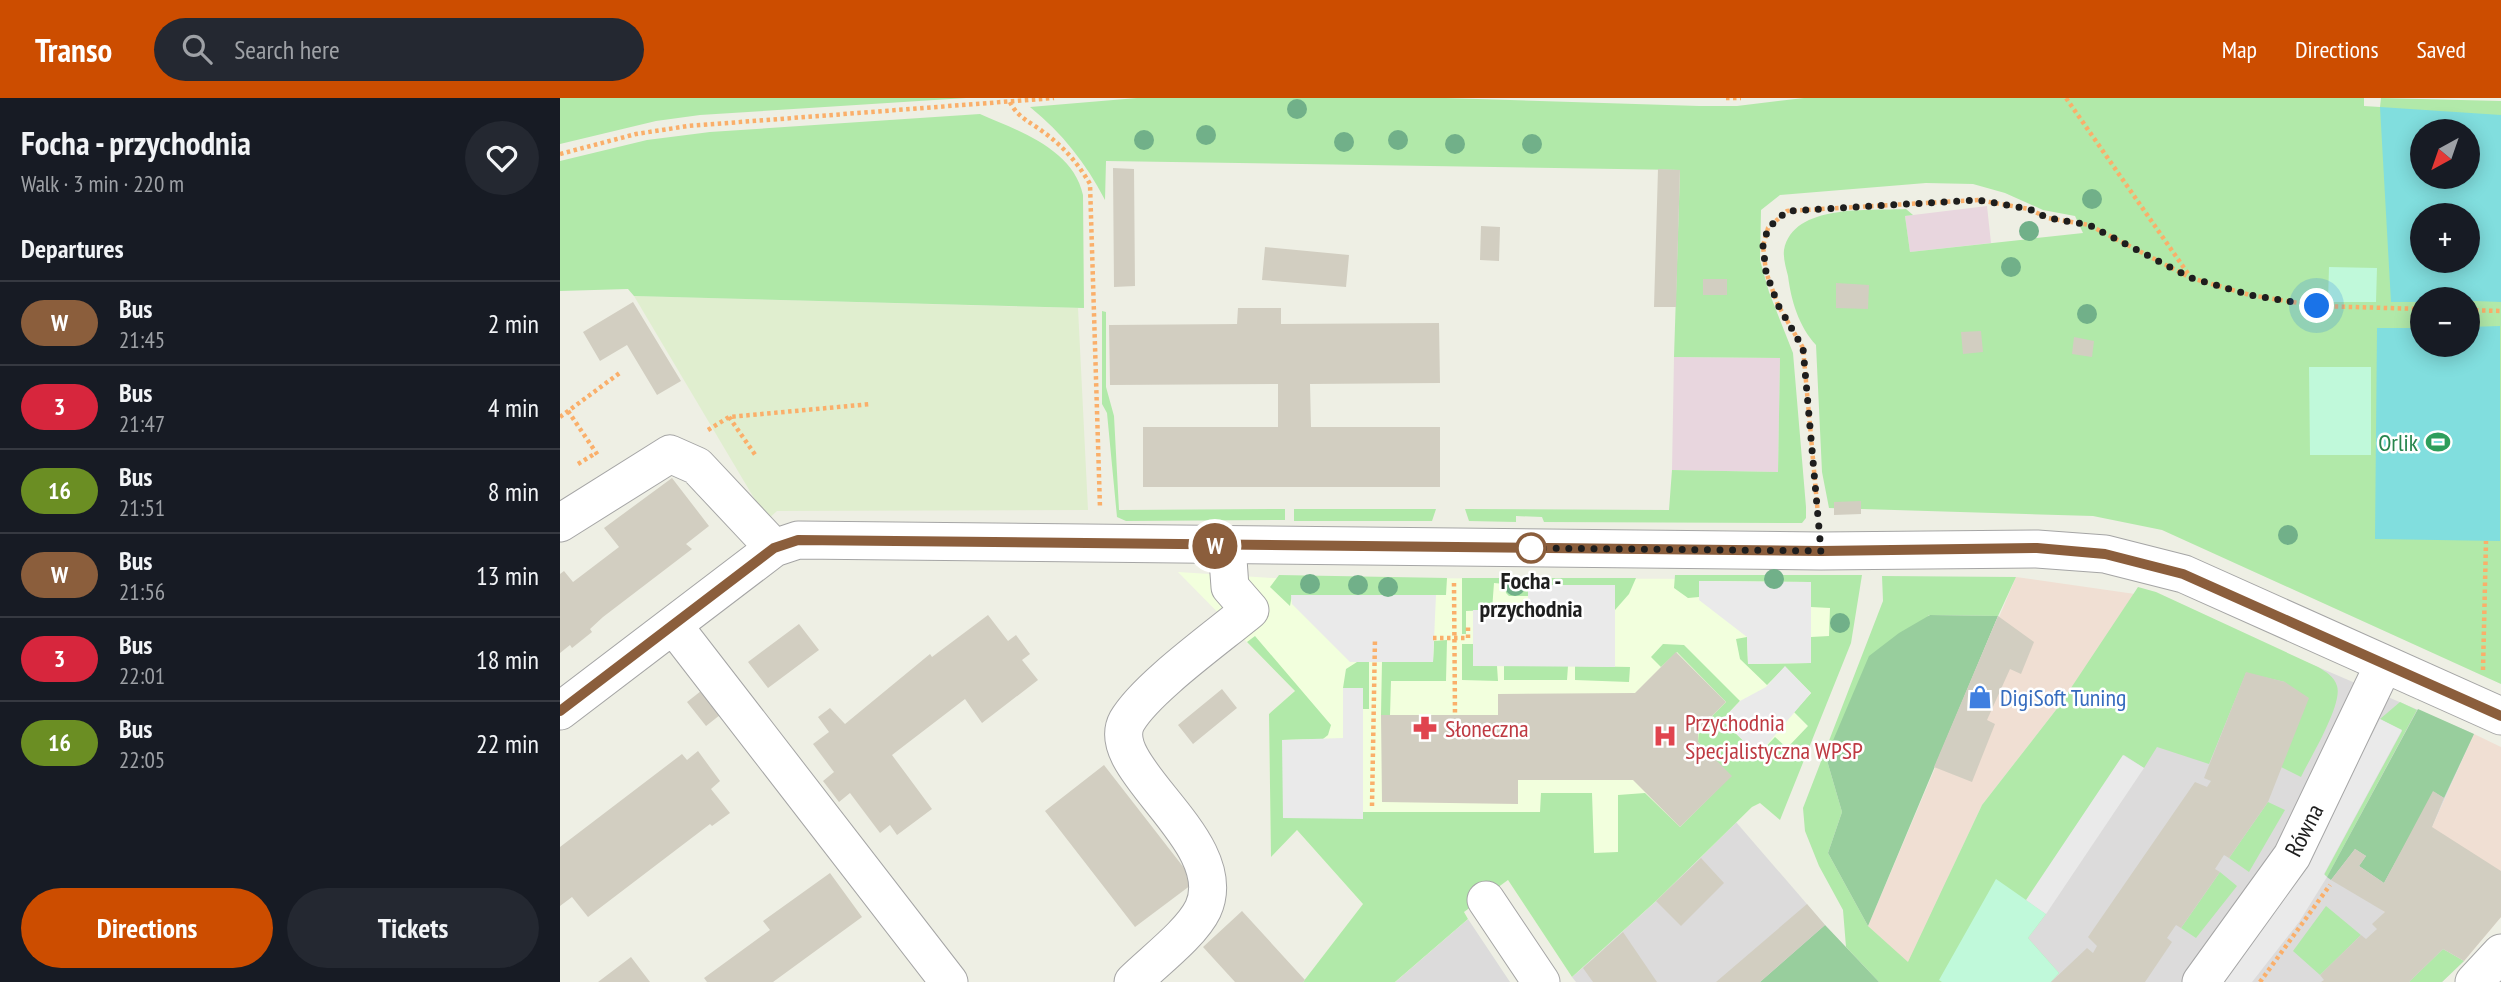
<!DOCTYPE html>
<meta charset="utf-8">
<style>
body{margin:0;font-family:"PT Sans Narrow",sans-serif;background:#242831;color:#f1f3f6;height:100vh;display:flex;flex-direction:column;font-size:26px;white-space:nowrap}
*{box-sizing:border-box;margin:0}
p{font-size:23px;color:#9ea1a6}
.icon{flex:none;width:38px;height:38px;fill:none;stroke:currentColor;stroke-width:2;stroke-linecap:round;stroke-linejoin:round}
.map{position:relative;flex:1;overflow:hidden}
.drawer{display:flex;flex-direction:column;background:#171b24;width:560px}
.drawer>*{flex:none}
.badge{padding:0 14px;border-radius:23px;font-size:24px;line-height:46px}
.needle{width:46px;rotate:220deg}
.fabs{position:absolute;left:1850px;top:21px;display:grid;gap:14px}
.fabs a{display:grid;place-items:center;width:70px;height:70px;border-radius:50%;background:#171b24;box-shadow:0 4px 18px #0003;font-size:35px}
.you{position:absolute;width:35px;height:35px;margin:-18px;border:5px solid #fff;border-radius:50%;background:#1a73e8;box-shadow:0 0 0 10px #1a73e833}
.map>.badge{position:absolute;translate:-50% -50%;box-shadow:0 0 0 4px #fff}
h2{padding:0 21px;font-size:26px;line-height:63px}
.round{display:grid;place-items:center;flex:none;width:74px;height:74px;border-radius:37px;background:#242831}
.headline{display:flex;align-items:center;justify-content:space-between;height:119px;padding:0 21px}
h1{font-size:33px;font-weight:800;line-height:52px}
.action{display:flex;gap:14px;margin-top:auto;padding:14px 21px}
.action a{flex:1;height:80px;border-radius:42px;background:#cc4d00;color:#fff;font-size:28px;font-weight:800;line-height:80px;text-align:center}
.action a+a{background:#242831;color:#f1f3f6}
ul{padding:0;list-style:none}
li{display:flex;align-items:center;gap:21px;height:84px;padding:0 21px;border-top:2px solid #363941}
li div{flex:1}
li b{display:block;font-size:26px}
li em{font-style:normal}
li .badge{min-width:77px;font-weight:700;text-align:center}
header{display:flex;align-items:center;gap:42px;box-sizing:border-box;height:98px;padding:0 35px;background:#cc4d00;color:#fff}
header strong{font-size:33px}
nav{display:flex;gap:38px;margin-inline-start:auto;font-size:24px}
.search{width:490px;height:63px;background:#242831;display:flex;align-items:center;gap:18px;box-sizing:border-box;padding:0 24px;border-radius:38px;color:#9ea1a6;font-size:26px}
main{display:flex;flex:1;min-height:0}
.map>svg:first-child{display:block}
.residential{fill:#dcdbdb}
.commercial{fill:#f0dfd3}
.industrial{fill:#e8d6de}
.education{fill:#f2ffdd}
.farmland{fill:#e0eecf}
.grass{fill:#b1e9a9;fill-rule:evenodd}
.forest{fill:#98ce9d}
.park{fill:#c0f9da}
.pitch{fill:#81dede;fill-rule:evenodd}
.parking{fill:#eaeaea}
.building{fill:#d2cec1}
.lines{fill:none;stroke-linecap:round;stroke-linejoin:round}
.minor-casing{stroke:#a5a5a5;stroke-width:39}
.path{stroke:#faaf6a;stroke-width:4.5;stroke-dasharray:3.5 3.5;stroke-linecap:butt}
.minor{stroke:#fff;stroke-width:37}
.tree{fill:#71b089}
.line-casing{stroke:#fff;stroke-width:16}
.line{stroke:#8b5e3c;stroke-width:10}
.walk{stroke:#1e1e1e;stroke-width:7;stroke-dasharray:0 12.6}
.stop-dot{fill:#fff;stroke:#8b5e3c;stroke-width:3.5}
.labels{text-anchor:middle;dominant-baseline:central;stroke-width:5;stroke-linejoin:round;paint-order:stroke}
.leisure-label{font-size:24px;fill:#27864d;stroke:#fff;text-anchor:end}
.stop-label{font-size:24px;font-weight:bold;fill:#1e1e1e;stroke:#fff}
.shop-label{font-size:24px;fill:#366cbe;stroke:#fff;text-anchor:start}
.health-label{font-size:24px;fill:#be3a42;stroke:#fff;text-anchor:start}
.street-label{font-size:24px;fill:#1e1e1e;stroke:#fff}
</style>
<header>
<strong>Transo</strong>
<div class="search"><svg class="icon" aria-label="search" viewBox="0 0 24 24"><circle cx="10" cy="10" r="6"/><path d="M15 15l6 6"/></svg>Search here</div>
<nav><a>Map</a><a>Directions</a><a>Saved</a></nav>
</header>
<main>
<section class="drawer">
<div class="headline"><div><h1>Focha - przychodnia</h1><p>Walk · 3 min · 220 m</p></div><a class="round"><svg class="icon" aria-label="heart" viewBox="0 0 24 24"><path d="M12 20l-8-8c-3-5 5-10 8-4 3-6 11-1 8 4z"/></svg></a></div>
<h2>Departures</h2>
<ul>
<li><span class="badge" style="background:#8b5e3c;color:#fff">W</span><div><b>Bus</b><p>21:45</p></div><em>2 min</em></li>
<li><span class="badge" style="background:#d7263d;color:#fff">3</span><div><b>Bus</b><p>21:47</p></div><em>4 min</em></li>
<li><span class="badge" style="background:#6b8e23;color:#fff">16</span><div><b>Bus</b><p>21:51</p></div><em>8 min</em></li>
<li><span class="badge" style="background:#8b5e3c;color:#fff">W</span><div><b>Bus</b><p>21:56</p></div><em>13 min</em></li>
<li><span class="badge" style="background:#d7263d;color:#fff">3</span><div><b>Bus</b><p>22:01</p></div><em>18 min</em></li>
<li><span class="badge" style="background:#6b8e23;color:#fff">16</span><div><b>Bus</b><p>22:05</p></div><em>22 min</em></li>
</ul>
<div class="action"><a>Directions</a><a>Tickets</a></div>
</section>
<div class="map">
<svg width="1941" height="884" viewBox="0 0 1941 884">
<rect width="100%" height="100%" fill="#eeefe4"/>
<!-- residential -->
<path class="residential" d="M1575,496l183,73 156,67 -42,93 11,122 21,12 -22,21h-866l-4,-5 84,-76 80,-79 89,103 54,57z
M908,821l42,63h-115z"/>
<!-- commercial -->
<path class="commercial" d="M1456,479l119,17 -76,112 -77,99 -74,158 -40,-37z
M1914,636l27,13v170l-37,44 -81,-50 49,-84z"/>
<!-- industrial -->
<path class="industrial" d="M1427,108l4,37 -81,9 -5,-36z
M1114,259l106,1 -2,114 -106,-2z"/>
<!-- education -->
<path class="education" d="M618,474l95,6 571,1 -1,67 -59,144 -32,17 -96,94 -84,76 -64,-97 -44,32 4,7 -73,63 -90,-2 58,-76 -66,-74 -26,27 -2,-143 26,-23z"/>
<!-- farmland -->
<path class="farmland" d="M74,198l444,12 10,202 -311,1 -10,9z"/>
<!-- grass -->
<path class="grass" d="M0,0h406l-266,17 -44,6 -96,23z
M577,0h309l253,8h38l67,-8h560v8l16,1 1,-9 120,3v583l-339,-154 -69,-14 -264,-8 -7,-36 -6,-127c-17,-18 -25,-45 -28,-69 -2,-8 -5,-18 -4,-26 9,-47 86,-39 122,-41l7,6 -8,1 5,36 173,-19 -8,-17 -32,-6 -38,-17 -32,-9 -47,-1 -146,12 -19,15 -1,50 9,32 24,61 13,154v11l-4,5 -258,-1 -2,-5 -26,-1v6l-47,-1 -4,-12 204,1 3,-40 106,2 2,-114 -106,-1 6,-187 -574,-9 -1,39c-19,-37 -43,-67 -75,-93zM1862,33h46v46h-46zM1862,117h46v46h-46zM1862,201h46v46h-46z
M420,16c39,17 93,35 103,81l1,113 -450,-12 -6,-7 -68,2v-130l87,-21 63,-8z
M542,213l4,1v75l8,29 5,94 166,-1v11l-159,1 -9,-4 -10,-104 -5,-9z
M734,411h142l-4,12h-138z
M719,477l168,3 -1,17h-154l-2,11 -20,-19z
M1115,477h187l-11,68 -71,177 -20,-17 -8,4 -96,94 -84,76 -64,-97 -44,32 4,7 -73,63h-92l60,-78 -66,-74 -26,27 -2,-143 26,-23 -48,-49 8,-6 76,89 -3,10 -5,4 -41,1 81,78v-6h177l1,-19h51l2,60 24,-1v-57l27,-2 35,34 51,-51 -33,-34 1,-13 27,-27 -49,-50 -16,15 -10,-10 12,-13 21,1 56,56 -18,19 36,35 17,-18 12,11 21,-22 -14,-14 17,-19 -26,-26 -18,18 -27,-26 -4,-20 11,-2 1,27 62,-1 1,-26 18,-1 1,-28 -19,-1v-25l-111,-1 -1,16 -11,1 -14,-10z
M1322,478l134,1 -18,39 -69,-1 -103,142 16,55 -14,41 40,73 40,36 74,-157 77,-99 79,-119 18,5 162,75c8,5 16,9 19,19 6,18 -27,72 -36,91l-20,-10 4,-85 -39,-9 -37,91 -52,-17 -13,21 -20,-13 -97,146 19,13 -18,24 31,35 -8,9h-172l-33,-35 -3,-37 -24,-44 -14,-35 -2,-23 80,-207z
M902,480h174l-7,16 -14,16v-24l-86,-1 -1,11h-19l-3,-3 -1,-9 -11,-1 -2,27 -26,1v23h-4z
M887,542l-1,41h-55l-1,34h-9l1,-54 51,1 1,-21z
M902,546h11v22h24l1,15 -36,-1z
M797,564h12v47h-6v-21h-20l3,-19z
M944,568h64l-1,14h-63z
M1015,568l55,1 -1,15 -54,-2z
M1840,604l17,8 -90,167 -3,-2 78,-144 -22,-12z
M1708,704l17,8 -36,62 -20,-14z
M1660,774l17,14 -41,52 -15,-10z
M1766,808l35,29 -41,40 -27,-24z
M1883,851l21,12 -22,21h-33z"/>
<!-- forest -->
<path class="forest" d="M1370,517l68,1 -130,310 -40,-73 14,-41 -16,-55 43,-101 30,-23z
M1858,611l56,25 -30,64 -10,-6 -50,91 -25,-17 7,-10 -11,-7 -24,31 -4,-3z
M1265,827l54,57h-119z"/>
<!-- park -->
<path class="park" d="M1769,169l48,1 -1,34h-48z
M1749,269h62v88h-61z
M1436,781l50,35 -18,24 31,35 -8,9h-109l-3,-2z"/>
<!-- pitch -->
<path class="pitch" d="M1820,9l121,8v187l-79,-3v3h-31zM1862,33h46v46h-46zM1862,117h46v46h-46z
M1940,228v215l-125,-2 2,-211h45v17h46v-18z"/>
<!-- parking -->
<path class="parking" d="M1139,483l112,1v81l-63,1 -1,-27 -48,-37z
M968,487h87v82l-142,-1v-56h55z
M731,497h145l-3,67h-83l-58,-58z
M1225,568l26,27 -53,62 -36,-35 18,-19 26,-14z
M783,590h20v131l-80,-1 -1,-78 61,-2z
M1820,621l22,11 -78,144 3,3 -28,45 -47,60h-34l89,-120z
M1563,657l21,13 -98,146 -20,-14z"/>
<!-- building -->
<path class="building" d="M553,70l21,1 1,117 -21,1z
M1098,71l22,1 -4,137h-22z
M921,128l19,1 -1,34 -19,-1z
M705,149l84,8 -3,32 -84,-7z
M1143,181h24v16h-24z
M1276,185l33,2 -1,24 -32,-1z
M73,204l48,79 -24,14 -30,-50 -27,16 -17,-29z
M678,210h43v16l158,-1 1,60 -130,1 1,43h129v60h-297v-60h135v-43l-168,1 -1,-60 128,-1z
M1421,233l2,21 -20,2 -2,-22z
M1514,239l20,4 -2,16 -20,-3z
M112,380l37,48 -23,18 6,5 -89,68 -13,12 2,3 -20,16 -2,-3 -10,8v-79l4,-3 9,11 46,-35 -15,-19z
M1301,403v13l-27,1v-13z
M428,517l20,26 8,-6 14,19 -8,6 16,20 -56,43 -17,-24 -73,56 40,54 -35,26 -7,-10 -10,8 -30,-40 -11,9 -16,-21 11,-9 -21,-28 16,-12 -11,-15 12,-9 15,16 85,-70 2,3z
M1438,518l36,26 -13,32 -11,-5 -23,51 8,4 -23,58 -38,-15z
M239,526l20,26 -51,38 -20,-26z
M1116,554l50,50 -28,28v12l34,34 -52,51 -47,-47h-115v24l-136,-2 -1,-87h117v-21l137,-1z
M1686,574l39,10 24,16 -41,104 -39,56 -5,-3 -9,14 5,3 -39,56 -5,-3 -9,13 5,4 -27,40h-94l36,-34 6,5 4,-7 -9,-9 107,-155 12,5 4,-6 -7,-3z
M662,591l15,19 -44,36 -15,-19z
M141,593l19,24 -14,11 -19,-24z
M138,653l22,30 -9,8 19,24 -18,13 -2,-2 -122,93 -16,-20 -12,9v-59l122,-93 5,6z
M544,667l91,117 -60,45 -90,-116z
M1873,693l11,7 -12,29 69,44v46l-37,44 -21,-12 -34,33h-88l3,-2 -4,-5 41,-40 5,4 11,-10 -5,-5 13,-12 -54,-32 24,-31 11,7 -7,10 25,17z
M1141,760l23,25 -43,43 -25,-25z
M270,775l32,44 -89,65h-66l-3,-4 66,-48 -7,-9z
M1247,806l18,21 -65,57h-44z
M682,813l63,69 -2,2h-68l-32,-35z
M1063,834l34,50h-64l-10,-14z
M71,859l19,25h-52z"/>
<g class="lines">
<!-- minor casing -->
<g class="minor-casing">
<path id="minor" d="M0,425l110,-69 27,12 77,82
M113,527l276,357
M0,613l214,-163 24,-8 1023,11 216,-2 68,5 79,20 317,142
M926,802l55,82
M573,884c20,-20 58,-48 70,-73 31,-68 -102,-141 -76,-188 19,-33 92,-85 123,-111l-20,-23 -3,-41
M1641,884l91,-126 92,-192
M1914,884l27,-29"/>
</g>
<!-- path -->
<path class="path" d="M1166,0h15
M450,4c7,15 20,20 32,29 20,14 36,32 48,53l10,324
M0,56l76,-20 52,-8 366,-28
M1631,180l59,17 67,11 105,3
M1908,212l33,1
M8,313l31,46
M0,319l61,-45
M169,319l27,39
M148,332l21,-13 142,-13
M18,366l18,-11
M1258,417l-15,-167 -25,-43 -12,-33 -3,-26 5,-18 19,-17 191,-11 51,9 19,9 41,7 102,53 -125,-180
M894,485l1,132
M873,540h35v-13
M1923,572l3,-129
M812,708l3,-168
M1700,884l70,-97"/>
<!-- minor -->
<use href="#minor" class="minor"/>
</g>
<!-- trees -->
<g class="tree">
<circle cx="737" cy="11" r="10"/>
<circle cx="646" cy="37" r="10"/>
<circle cx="584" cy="42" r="10"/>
<circle cx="838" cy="42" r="10"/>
<circle cx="784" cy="44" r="10"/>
<circle cx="895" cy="46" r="10"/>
<circle cx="972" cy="46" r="10"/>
<circle cx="1532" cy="101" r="10"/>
<circle cx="1469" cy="133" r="10"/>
<circle cx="1451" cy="169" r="10"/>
<circle cx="1527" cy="216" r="10"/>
<circle cx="1728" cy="437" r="10"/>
<circle cx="1214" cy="481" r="10"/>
<circle cx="750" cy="486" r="10"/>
<circle cx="798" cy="487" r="10"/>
<circle cx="955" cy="488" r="10"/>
<circle cx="828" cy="489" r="10"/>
<circle cx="1280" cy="525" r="10"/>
</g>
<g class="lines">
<!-- line casing -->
<g class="line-casing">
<path id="line" d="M0,613l214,-163 24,-8 1023,11 216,-3 68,6 78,20 318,142"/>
</g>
<!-- line -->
<use href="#line" class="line"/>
<!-- walk -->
<path class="walk" d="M971,450l290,3 -18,-203 -25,-43 -12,-33 -3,-26 5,-18 19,-17 191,-11 51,9 19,9 41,7 102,53 59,17 67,11"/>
</g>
<!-- icons -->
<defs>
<g id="stadium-bare" transform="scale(1.89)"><path d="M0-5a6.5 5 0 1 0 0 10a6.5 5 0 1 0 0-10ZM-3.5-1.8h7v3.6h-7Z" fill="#2e9e5b" stroke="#fff" stroke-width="2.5" paint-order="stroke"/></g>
<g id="shop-bare" transform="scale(1.89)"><path d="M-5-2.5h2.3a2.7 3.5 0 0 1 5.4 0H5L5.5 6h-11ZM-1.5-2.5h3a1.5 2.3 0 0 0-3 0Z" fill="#3f7fe0" stroke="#fff" stroke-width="2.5" paint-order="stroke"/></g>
<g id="pharmacy-bare" transform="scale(1.89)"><path d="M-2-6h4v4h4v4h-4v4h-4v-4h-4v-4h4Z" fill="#e0444e" stroke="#fff" stroke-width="2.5" paint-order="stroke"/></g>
<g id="hospital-bare" transform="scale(1.89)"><path d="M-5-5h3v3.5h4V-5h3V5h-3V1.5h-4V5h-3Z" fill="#e0444e" stroke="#fff" stroke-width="2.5" paint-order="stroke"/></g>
</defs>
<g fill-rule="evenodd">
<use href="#stadium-bare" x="1878" y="344"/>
<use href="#shop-bare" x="1420" y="599"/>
<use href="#pharmacy-bare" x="865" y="630"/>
<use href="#hospital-bare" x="1105" y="638"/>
</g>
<!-- markers -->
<circle class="stop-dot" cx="971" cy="450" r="14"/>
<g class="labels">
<!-- leisure labels -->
<g class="leisure-label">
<text x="1858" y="344">Orlik</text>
</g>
<!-- stop labels -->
<g class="stop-label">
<text x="971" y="482">Focha -<tspan x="971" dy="28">przychodnia</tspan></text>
</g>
<!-- shop labels -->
<g class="shop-label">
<text x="1440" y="599">DigiSoft Tuning</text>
</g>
<!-- health labels -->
<g class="health-label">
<text x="1125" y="624">Przychodnia<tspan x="1125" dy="28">Specjalistyczna WPSP</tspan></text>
<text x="885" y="630">Słoneczna</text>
</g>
<!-- street labels -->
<g class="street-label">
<text transform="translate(1744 732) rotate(-63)">Równa</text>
</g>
</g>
</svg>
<div class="fabs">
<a><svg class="needle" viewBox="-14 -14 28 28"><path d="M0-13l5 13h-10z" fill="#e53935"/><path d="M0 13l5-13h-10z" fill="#9ea1a6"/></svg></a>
<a>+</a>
<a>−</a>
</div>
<div class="you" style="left:1757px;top:208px"></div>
<b class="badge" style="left:655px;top:448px;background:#8b5e3c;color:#fff">W</b>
</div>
</main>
